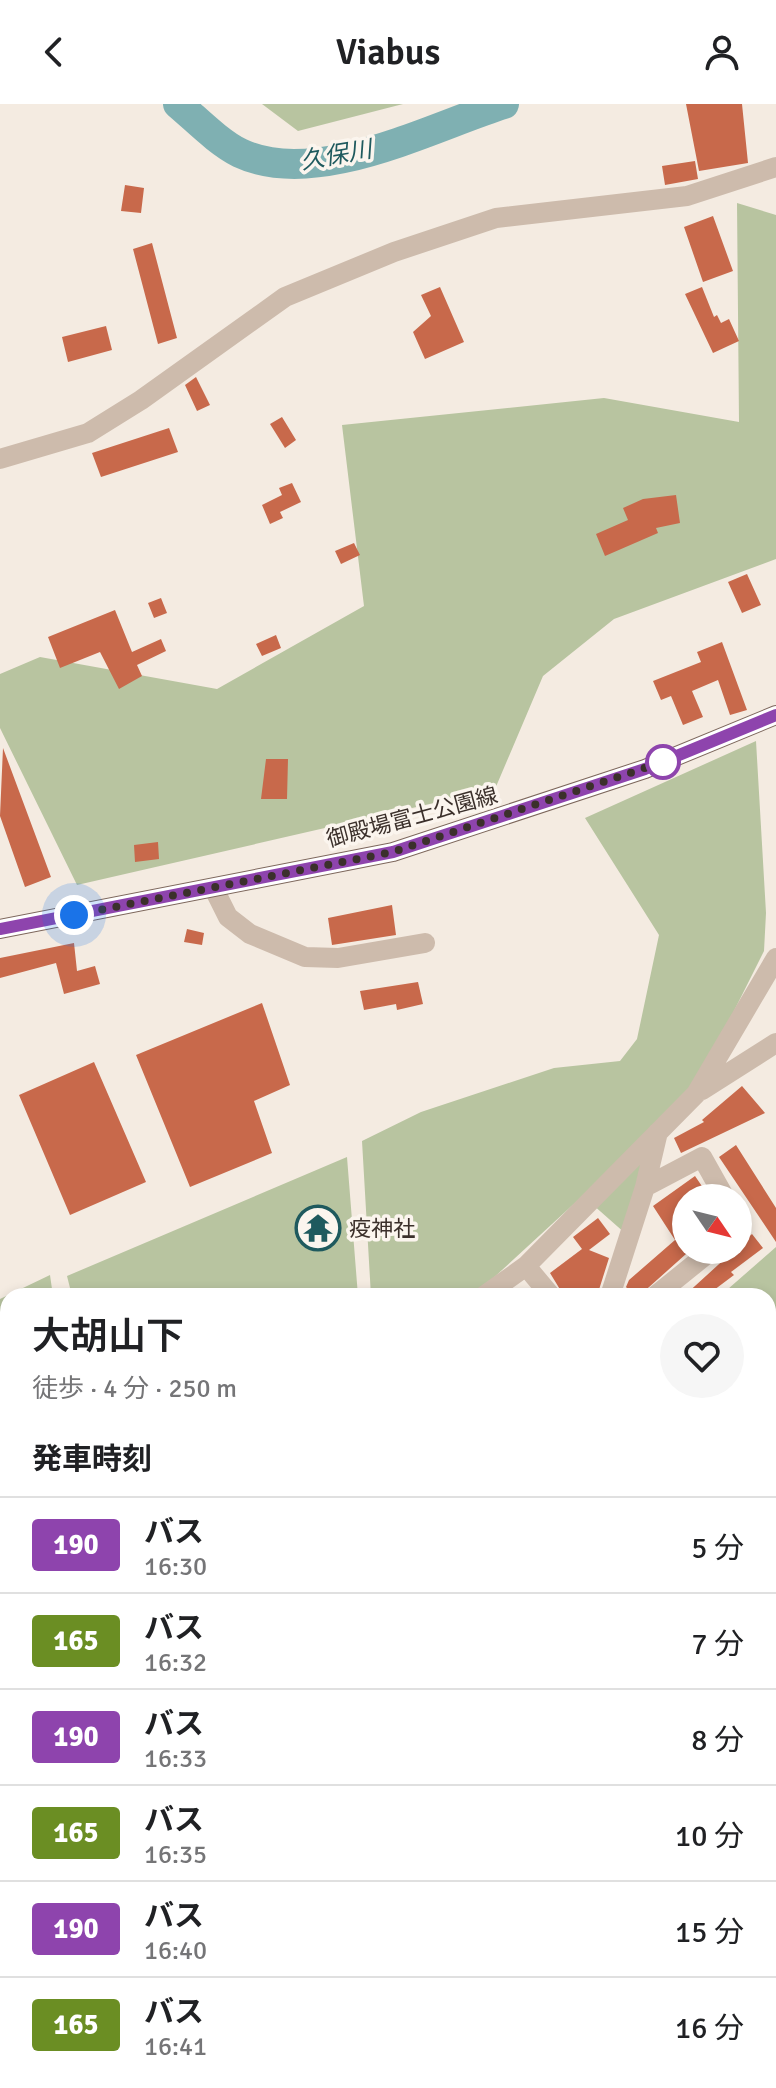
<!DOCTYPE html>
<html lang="ja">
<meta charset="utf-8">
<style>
body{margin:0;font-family:Signika,"Noto Sans JP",sans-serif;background:#f6f6f6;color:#202124;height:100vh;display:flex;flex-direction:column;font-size:30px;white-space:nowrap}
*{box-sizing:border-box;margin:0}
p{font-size:26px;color:#757577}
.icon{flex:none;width:44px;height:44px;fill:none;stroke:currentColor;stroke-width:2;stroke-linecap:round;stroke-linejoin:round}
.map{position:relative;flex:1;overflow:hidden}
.sheet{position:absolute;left:0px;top:1184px;width:776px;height:800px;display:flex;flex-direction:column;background:#fff;border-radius:24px 24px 0 0;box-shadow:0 4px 12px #0003}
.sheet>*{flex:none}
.badge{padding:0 16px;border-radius:6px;font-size:28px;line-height:52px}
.needle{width:52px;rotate:125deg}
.fabs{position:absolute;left:672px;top:1080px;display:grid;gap:16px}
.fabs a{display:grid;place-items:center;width:80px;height:80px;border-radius:50%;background:#fff;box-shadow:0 4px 12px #0003;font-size:40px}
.you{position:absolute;width:40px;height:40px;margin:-20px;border:6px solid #fff;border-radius:50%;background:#1a73e8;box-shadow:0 0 0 12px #1a73e833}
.map>.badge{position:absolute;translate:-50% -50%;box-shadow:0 0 0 4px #fff}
h2{padding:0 32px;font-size:30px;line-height:72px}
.round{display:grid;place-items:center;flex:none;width:84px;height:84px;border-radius:42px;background:#f6f6f6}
.overview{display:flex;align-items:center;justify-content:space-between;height:136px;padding:0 32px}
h1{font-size:38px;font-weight:600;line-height:60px}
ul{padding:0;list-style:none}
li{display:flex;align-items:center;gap:24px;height:96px;padding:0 32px;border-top:2px solid #e0e0e0}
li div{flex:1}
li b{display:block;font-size:30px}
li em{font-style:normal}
li .badge{min-width:88px;font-weight:700;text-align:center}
header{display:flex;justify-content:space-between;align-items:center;height:104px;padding:0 32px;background:#fff;font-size:36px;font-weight:600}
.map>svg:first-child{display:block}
.green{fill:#b8c4a0}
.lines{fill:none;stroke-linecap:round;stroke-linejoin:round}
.stream{stroke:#7fb0b2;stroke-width:5}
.river{stroke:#7fb0b2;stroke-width:30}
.building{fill:#c8694b}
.path{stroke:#b9a596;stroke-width:3;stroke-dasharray:4 4;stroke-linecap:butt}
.minor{stroke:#cdbbac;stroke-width:20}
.major{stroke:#7d675c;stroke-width:20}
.line-casing{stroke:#fff;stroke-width:18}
.line{stroke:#8e44ad;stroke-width:12}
.walk{stroke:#3b302b;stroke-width:8;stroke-dasharray:0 14.4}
.stop-dot{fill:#fff;stroke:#8e44ad;stroke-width:4}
.labels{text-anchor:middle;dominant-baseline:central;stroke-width:7;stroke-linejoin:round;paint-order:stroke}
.street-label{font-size:22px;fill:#3b302b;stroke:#fbf5ee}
.poi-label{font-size:22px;fill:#3b302b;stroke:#fbf5ee;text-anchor:start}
.water-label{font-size:24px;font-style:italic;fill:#1f5a5e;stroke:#fbf5ee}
</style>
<header><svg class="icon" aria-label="back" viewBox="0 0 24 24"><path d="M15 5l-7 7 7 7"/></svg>Viabus<svg class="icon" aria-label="person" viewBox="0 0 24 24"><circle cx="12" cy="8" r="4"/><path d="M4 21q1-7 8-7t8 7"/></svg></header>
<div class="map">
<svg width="776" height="1984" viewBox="0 0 776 1984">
<rect width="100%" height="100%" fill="#f4ebe1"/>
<!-- green -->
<path class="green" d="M262,0h141l-105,27z
M737,99l39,12v344l-162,60 -71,57 -48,113 -418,96 -77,-157v-54l40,-17 177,32 147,-83 -22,-181 262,-27 135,24z
M756,637l10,172 -2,38 -41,82 -47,77 -187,172 -22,14h-96l-9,-155 59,-29 133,-44 66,-7 17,-22 22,-104 -74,-117z
M652,1038l-26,92 -34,-30z
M347,1053l11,139h-286l-5,-20z
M776,1143v61l-8,8v-20h-48z
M50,1171l3,21h-45v195l-8,5v-197z
M0,1406l8,9v442l-8,-4z
M776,1847v137h-80l4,-8h68v-117z
M160,1976h45l8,8h-63z"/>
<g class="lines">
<!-- stream -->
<path class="stream" d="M768,1660l8,-22
M345,1984l2,-8"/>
<!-- river -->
<path class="river" d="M178,0c19,16 40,38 62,49 76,36 191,-26 264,-49"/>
</g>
<!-- building -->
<path class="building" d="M686,0h56l6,59 -49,8z
M695,57l3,18 -33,6 -3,-19z
M125,81l19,3 -3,25 -20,-2z
M713,112l20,55 -30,11 -19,-55z
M152,139l25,95 -19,6 -25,-95z
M440,183l24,55 -39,17 -12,-27 18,-16 -10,-21z
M702,183l12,30 3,-2 4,8 8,-4 10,22 -26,12 -28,-59z
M106,222l6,24 -44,12 -6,-25z
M196,273l14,28 -13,6 -12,-26z
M282,313l14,23 -11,8 -15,-24z
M169,324l9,24 -77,25 -9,-24z
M292,379l9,19 -21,10 3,6 -13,6 -8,-19 20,-10 -3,-7z
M676,391l4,28 -24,5 2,5 -53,23 -9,-22 32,-14 -5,-12 20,-9z
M354,439l6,12 -19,9 -6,-13z
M747,470l14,31 -19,8 -14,-31z
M161,494l6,15 -13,5 -6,-15z
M115,506l17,42 29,-13 5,12 -29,14 5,11 -23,13 -19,-37 -40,16 -12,-31z
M276,531l5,13 -19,8 -6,-12z
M722,538l25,68 -17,5 -12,-35 -26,11 11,26 -20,8 -12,-29 -10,4 -8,-19 48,-19 -4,-10z
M3,644l48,129 -26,10 -25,-71z
M266,655h22l-1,40h-26z
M158,738l1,17 -24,3 -1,-17z
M392,801l4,30 -64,10 -4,-27z
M187,825l17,4 -2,12 -18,-3z
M74,839l3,28 18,-5 5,18 -36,10 -8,-31 -56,15v-20z
M418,878l5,22 -26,6 -1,-6 -32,6 -4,-19z
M262,899l28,82 -36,16 18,52 -82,34 -54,-132z
M94,958l52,120 -76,33 -51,-120z
M742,982l23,27 -84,40 -7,-15 30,-16 -2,-2z
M736,1041l40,63v34l-57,-85z
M695,1072l15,22h-24v56l-47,42h-5l-8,-9 3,-7 46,-40 -22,-34z
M323,1110l5,20 -13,3 -8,-15z
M598,1114l12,16 -21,16 20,8 -12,38h-33l-14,-23 32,-24 -9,-12z
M752,1130l11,14 -32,24 3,3 -28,21h-22z"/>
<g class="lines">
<!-- path -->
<path class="path" d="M768,1412l8,-12"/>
<!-- minor -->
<path class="minor" d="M0,355l88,-26 53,-33 144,-103 109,-45 102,-34 191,-22 89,-29
M214,785l14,28 22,17 55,23 33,1 87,-15
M702,986l74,-47
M645,1083l57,-30 23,41
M738,1117l3,5 -3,2
M526,1162l25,30
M484,1192l42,-30 170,-172 80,-136
M610,1192l35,-109 13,-55
M655,1192l57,-46
M768,1229l8,-9
M0,1421l8,-3
M218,1976l9,8
M751,1976l2,8
M244,1984l7,-8"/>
<!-- major -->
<path class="major" d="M0,825l393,-77 252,-83 131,-54"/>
</g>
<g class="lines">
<!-- line casing -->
<g class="line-casing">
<path id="line" d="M0,825l393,-77 252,-83 131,-54"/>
</g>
<!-- line -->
<use href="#line" class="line"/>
<!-- walk -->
<path class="walk" d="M74,811l319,-63 279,-93 -9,3"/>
</g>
<!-- icons -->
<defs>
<g id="temple-ring" transform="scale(2.3)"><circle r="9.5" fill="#fbf5ee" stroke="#1f5a5e" stroke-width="1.5"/><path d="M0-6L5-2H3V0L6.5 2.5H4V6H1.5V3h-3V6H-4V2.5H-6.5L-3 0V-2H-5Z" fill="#1f5a5e"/></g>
</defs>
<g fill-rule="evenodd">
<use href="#temple-ring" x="318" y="1124"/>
</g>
<!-- markers -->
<circle class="stop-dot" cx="663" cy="658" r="16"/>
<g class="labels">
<!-- street labels -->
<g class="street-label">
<text transform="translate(412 713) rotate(-15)">御殿場富士公園線</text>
</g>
<!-- poi labels -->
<g class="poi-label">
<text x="349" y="1124">疫神社</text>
</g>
<!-- water labels -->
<g class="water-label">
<text transform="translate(336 51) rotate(-10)">久保川</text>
</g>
</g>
</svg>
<div class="fabs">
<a><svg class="needle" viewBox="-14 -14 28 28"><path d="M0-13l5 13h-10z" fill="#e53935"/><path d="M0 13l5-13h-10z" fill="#757577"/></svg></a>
</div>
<div class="you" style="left:74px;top:811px"></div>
<section class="sheet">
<div class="overview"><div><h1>大胡山下</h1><p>徒歩 · 4 分 · 250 m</p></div><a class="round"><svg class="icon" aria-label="heart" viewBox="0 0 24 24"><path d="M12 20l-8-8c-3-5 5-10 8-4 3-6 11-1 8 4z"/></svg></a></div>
<h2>発車時刻</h2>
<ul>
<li><span class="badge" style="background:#8e44ad;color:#fff">190</span><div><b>バス</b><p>16:30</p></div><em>5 分</em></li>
<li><span class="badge" style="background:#6b8e23;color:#fff">165</span><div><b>バス</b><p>16:32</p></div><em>7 分</em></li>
<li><span class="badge" style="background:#8e44ad;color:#fff">190</span><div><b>バス</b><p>16:33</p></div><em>8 分</em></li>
<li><span class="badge" style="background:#6b8e23;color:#fff">165</span><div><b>バス</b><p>16:35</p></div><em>10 分</em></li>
<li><span class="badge" style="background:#8e44ad;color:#fff">190</span><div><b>バス</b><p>16:40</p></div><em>15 分</em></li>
<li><span class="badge" style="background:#6b8e23;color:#fff">165</span><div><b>バス</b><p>16:41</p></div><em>16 分</em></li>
</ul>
</section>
</div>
